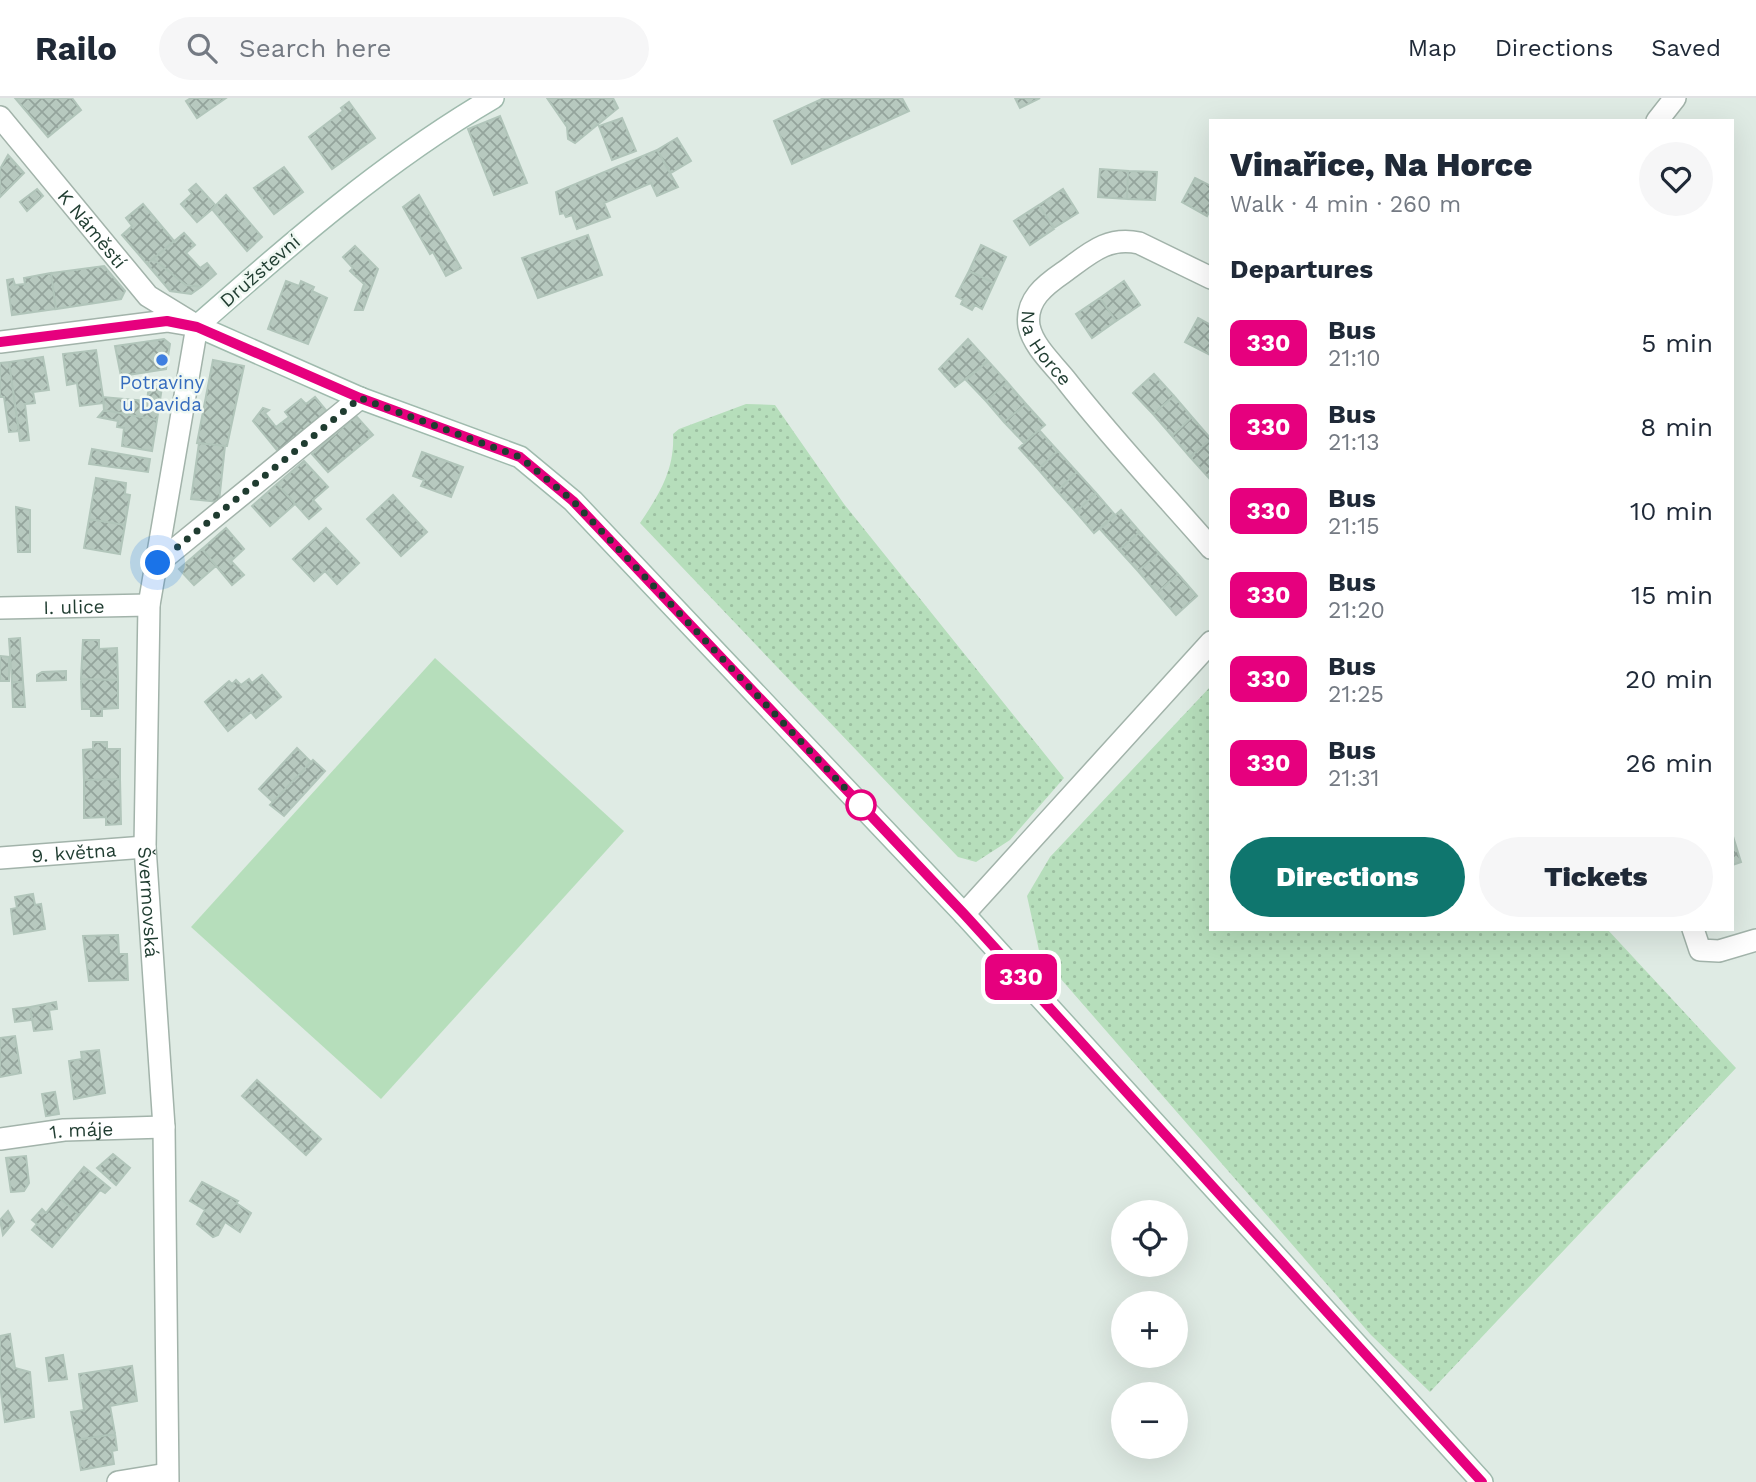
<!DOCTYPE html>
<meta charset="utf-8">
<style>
body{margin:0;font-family:"Work Sans",sans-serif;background:#f6f6f7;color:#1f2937;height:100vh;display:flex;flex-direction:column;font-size:26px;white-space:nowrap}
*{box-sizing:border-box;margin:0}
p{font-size:23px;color:#747a83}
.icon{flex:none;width:38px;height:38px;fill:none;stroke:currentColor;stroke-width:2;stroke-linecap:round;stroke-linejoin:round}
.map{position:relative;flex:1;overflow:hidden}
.panel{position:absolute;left:1209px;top:21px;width:525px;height:812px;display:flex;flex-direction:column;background:#fff;border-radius:0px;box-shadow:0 7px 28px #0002}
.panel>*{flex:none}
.badge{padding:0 14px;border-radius:10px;font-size:24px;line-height:46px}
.fabs{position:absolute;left:1111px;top:1102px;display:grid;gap:14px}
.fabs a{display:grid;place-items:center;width:77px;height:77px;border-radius:50%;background:#fff;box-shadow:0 7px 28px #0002;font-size:35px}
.you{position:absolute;width:35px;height:35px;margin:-18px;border:5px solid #fff;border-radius:50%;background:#1a73e8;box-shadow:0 0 0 10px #1a73e833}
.map>.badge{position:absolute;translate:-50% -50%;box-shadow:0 0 0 4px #fff}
h2{padding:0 21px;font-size:26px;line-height:63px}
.round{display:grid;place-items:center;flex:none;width:74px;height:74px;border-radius:37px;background:#f6f6f7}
.overview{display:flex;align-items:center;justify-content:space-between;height:119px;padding:0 21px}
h1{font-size:33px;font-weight:800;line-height:52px}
.action{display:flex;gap:14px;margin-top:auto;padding:14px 21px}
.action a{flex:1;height:80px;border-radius:42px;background:#0f766e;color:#fff;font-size:28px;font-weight:800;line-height:80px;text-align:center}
.action a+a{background:#f6f6f7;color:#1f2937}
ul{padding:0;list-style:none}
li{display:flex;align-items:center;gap:21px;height:84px;padding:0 21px}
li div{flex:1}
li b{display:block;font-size:26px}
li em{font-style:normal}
li .badge{min-width:77px;font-weight:700;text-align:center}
header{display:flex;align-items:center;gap:42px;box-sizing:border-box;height:98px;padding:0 35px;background:#fff;border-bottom:2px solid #e0e1e3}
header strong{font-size:33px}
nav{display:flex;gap:38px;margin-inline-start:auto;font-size:24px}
.search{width:490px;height:63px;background:#f6f6f7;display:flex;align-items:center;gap:18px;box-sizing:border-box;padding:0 24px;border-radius:38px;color:#747a83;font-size:26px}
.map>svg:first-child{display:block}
.grass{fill:url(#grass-dots)}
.pitch{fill:#b6debb}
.building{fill:url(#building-cross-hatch);stroke:#b1c5ba;stroke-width:2}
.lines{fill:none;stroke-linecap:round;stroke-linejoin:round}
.minor-casing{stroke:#a2b3aa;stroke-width:24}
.tertiary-casing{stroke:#a2b3aa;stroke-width:24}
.secondary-casing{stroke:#9fbaad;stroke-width:24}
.minor{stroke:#fff;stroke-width:21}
.tertiary{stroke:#fff;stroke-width:21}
.secondary{stroke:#fff;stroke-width:21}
.line-casing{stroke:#fff;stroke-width:16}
.line{stroke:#e6007e;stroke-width:10}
.walk{stroke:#1f3c30;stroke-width:7;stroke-dasharray:0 12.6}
.shop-dot{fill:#3f7fe0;stroke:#eff8f2;stroke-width:2.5}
.stop-dot{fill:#fff;stroke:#e6007e;stroke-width:3.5}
.labels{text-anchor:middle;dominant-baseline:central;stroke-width:5;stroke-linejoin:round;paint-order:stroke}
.street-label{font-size:19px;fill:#1f3c30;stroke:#eff8f2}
.shop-label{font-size:19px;fill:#366cbe;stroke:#eff8f2}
</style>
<header>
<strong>Railo</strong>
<div class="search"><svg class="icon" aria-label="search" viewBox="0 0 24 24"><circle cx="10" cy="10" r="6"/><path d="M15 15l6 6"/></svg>Search here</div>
<nav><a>Map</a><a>Directions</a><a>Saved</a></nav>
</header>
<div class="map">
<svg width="1756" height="1384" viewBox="0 0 1756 1384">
<defs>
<pattern id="grass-dots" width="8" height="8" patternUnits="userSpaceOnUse" patternTransform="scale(1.75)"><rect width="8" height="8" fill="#b6debb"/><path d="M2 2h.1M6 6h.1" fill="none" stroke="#9cbfa1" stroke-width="1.8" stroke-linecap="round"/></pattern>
<pattern id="building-cross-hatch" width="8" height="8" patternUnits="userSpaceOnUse" patternTransform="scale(1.75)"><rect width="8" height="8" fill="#b7c9bf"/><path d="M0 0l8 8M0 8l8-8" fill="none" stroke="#94a49c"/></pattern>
</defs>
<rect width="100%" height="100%" fill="#dfebe4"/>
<!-- grass -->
<path class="grass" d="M746,306l29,1 69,99 220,274 -54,62 -34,22 -18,-5 -318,-334c19,-28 35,-54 33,-89l6,-5z
M1211,588v243h396l129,139 -306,324 -59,-57 -331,-380 -13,-59 23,-39z"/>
<!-- pitch -->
<path class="pitch" d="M435,560l189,173 -243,268 -190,-172z"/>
<!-- building -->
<path class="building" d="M15,0h57l9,12 -33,27z
M191,0h35l-29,20 -11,-17z
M547,0h66l5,10 -43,35 -7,-4 -1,-12z
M824,0h78l7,13 -117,53 -18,-43z
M1015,0h25l-20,10z
M349,4l26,36 -43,31 -23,-32 34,-26 -2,-3z
M500,18l27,67 -33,12 -26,-66z
M622,20l14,33 -24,9 -13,-34z
M677,40l14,23 -20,12 -14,-23z
M657,52l21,37 -21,9 -6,-13 -47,20 6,14 -33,12 -5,-14 -6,2 -2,-4 -4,1 -4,-22z
M8,57l16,18 -24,24v-28z
M284,69l19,25 -29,22 -20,-26z
M1100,71l28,2 -1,28 -29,-2z
M1128,73l29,1 -2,28 -28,-1z
M1195,80l16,8v22l-4,8 -25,-14z
M196,86l20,22 -19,16 -16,-18 11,-10 -3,-4z
M37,91l6,7 -16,15 -7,-9z
M1063,91l15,24 -24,15 -15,-23z
M226,97l36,42 -15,14 -35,-42z
M419,97l42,73 -15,8 -13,-24 -3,2 -27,-47z
M143,106l31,37 -27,23 -25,-29 10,-9 -6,-8z
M1039,107l15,24 -24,16 -16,-24z
M184,135l11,12 -9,8 14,15 7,-5 9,11 -15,13 -15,-2 -33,-26z
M588,137l14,40 -64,23 -16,-40z
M981,147l25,12 -12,26 -25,-12z
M355,148l23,23 -15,41h-8l9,-26 -14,-13 3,-3 -10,-11z
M153,161l33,26 15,2 -10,7 -21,-3 -23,-27z
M104,168l21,25 -4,8 -65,10 -5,-36z
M969,173l25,12 -12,26 -7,-4 -3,5 -11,-6 2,-4 -7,-4z
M51,175l5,36 -44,6 -5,-35 6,-1 2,6 10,-1 -1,-6z
M286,183l13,5 2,-5 13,6 -2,4 15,7 -19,46 -40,-15z
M1124,183l16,24 -24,16 -16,-23z
M1100,200l16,23 -24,17 -16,-24z
M1198,220l13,7 -1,30 -25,-13z
M164,241l6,5 -4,25 -45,7 -6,-30z
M968,241l20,22 -33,26 -16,-18z
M96,252l8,53 -24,3 -3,-23 -10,2 -4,-31z
M43,259l6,33 -16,2 2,11 -10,1 4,36 -9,1 -11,-79z
M213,262l31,6 -17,80 -30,-3z
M988,263l19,21 -21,19 -20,-21z
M9,264l10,69 -10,1 -5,-35h-4v-34z
M1154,276l20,22 -21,18 -20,-21z
M1007,284l19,22 -22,18 -18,-21z
M149,287l13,2 -5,33 -53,-10 -1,-13 44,4z
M1174,298l18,21 -20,19 -19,-22z
M315,299l14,17 -48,41 -28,-34 10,-13 6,2 -4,3 11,14 13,-10 -4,-5 16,-13 5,5z
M1026,306l19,21 -21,18 -20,-21z
M104,312l53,10 -5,31 -30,-5 2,-18 -7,-1 1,-6 -20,-4z
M356,318l17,19 -45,37 -16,-18z
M1192,319l19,22 -21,18 -18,-21z
M1039,332l19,21 -20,18 -19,-21z
M1211,341v37l-2,2 -19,-21z
M199,345l26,3 -6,56 -28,-3z
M92,351l58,10 -2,13 -59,-8z
M1058,353l19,21 -20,19 -19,-22z
M422,354l41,15 -12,30 -30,-11 3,-6 -11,-4z
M304,363l24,26 -15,13 8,9 -12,10 -32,-35z
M1077,374l19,21 -20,19 -19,-21z
M96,380l30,5 -1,11 5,1 -5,30 -36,-6z
M277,386l18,20 -25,22 -18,-20z
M1096,395l19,22 -21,18 -18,-21z
M393,397l34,37 -26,24 -34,-37z
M16,409l14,3v42h-12z
M1121,412l19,22 -21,18 -19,-21z
M89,421l36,6 -5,29 -36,-6z
M226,430l18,21 -13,12 13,14 -12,10 -30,-36z
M326,430l33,35 -22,21 -12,-13 -11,10 -21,-22z
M1140,434l19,21 -21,18 -19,-21z
M202,451l14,17 -22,19 -15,-16z
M1159,455l19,21 -21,19 -19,-22z
M1178,476l19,22 -21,19 -19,-22z
M20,540l3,44h-11l-3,-43z
M83,542h16v9l18,-1 1,32 -37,-1z
M0,558l9,1v24h-9z
M66,573v9l-29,1v-6l5,-3z
M262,577l19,22 -25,21 -5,-6 -23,19 -23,-29 24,-21 3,3 4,-4 5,5 8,-6 3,4z
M81,581l37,1v28l-16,1v7h-11v-7h-9z
M12,584h11l2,25h-12z
M93,644h14v7h13v30l-36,1 -1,-30 10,-1z
M297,650l14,14 -38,40 -14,-13z
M313,662l12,11 -41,45 -14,-11z
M120,681l1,45 -15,1v-8l-22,1v-38z
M1732,735l9,29 -9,3z
M33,796l2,11 6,-1 4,25 -31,5 -3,-25 6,-1 -2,-11z
M118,837l1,19h8l1,26 -39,1 -6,-45z
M56,904l1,7 -8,1 3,19 -18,2 -4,-24z
M30,909l2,13 -17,2 -2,-13z
M15,938l6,37 -21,4v-39z
M99,952l6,43 -31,6 -5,-38 13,-2 -1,-7z
M257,982l64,59 -15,16 -64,-59z
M55,994l4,22 -13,2 -4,-22z
M113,1056l17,14 -14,17 -19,-17z
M26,1058l3,27 -5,8 -13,1 -5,-34z
M84,1069l26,21 -5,5 -5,-3 -21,25 -20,-18z
M202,1084l36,19 -2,2 15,10 -11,19 -15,-10 -7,13 -5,2 -16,-13 8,-14 -15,-9z
M59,1099l20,18 -27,32 -20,-17 5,-6 -5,-4 10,-11 4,4z
M8,1113l6,11 -11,13 -3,-15z
M10,1236l5,34 15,4 4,45 -29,5 -5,-37v-49z
M63,1257l4,24 -18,2 -3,-23z
M132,1268l5,35 -27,5 5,28 -39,6 -5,-28 13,-2 -5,-36z
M115,1336l2,16 -5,1 2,13 -33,6 -5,-30z"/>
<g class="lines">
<!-- minor casing -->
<g class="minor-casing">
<g id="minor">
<path id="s1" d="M0,19l148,179 49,30 -48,279 -4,242 19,280 4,355"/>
<path d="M1657,23l18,-23"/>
<path id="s2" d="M1211,180l-72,-35c-32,-7 -50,11 -75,29 -19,13 -39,28 -35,54 4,20 24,38 36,53 46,59 97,113 146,169"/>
<path d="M158,465l202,-165"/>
<path id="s3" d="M0,510l149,-3"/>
<path id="s4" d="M0,760l145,-11"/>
<path d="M964,816l247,-272"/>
<path d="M1693,831l7,21 19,1 37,-11"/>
<path id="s5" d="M0,1041l64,-9 100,-3"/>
<path d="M118,1384l49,-8"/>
</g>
</g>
<!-- tertiary casing -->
<g class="tertiary-casing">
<path id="tertiary" d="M0,244l167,-21 30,5"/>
</g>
<!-- secondary casing -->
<g class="secondary-casing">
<path id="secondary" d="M493,0c-108,63 -203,146 -296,228l163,72 160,59 53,44 391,413 518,568"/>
</g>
<!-- minor -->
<use href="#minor" class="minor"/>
<!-- tertiary -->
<use href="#tertiary" class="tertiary"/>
<!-- secondary -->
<use href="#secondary" class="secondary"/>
</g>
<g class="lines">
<!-- line casing -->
<g class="line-casing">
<path id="line" d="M0,244l167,-21 30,6 163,71 160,59 53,44 391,413 518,568"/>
</g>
<!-- line -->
<use href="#line" class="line"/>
<!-- walk -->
<path class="walk" d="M158,465l202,-165 160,59 53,44 288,304"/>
</g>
<!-- markers -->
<circle class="shop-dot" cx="162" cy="262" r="7"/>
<circle class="stop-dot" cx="861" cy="707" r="14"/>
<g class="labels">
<!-- street labels -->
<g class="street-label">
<text stroke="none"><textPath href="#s1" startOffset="145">K Náměstí</textPath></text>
<text transform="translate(260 173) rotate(-41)">Družstevní</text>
<text stroke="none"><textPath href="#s2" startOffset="259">Na Horce</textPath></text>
<text stroke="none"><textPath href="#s3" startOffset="74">I. ulice</textPath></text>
<text stroke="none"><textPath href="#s4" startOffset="74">9. května</textPath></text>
<text stroke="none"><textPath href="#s1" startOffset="870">Švermovská</textPath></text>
<text stroke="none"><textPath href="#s5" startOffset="82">1. máje</textPath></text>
</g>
<!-- shop labels -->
<g class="shop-label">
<text x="162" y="284">Potraviny<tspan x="162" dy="22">u Davida</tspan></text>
</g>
</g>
</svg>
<div class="fabs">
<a><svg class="icon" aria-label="locate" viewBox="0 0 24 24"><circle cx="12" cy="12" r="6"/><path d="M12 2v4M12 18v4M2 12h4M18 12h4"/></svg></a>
<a>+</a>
<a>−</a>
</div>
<div class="you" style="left:158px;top:465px"></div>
<b class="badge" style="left:1021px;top:879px;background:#e6007e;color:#fff">330</b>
<section class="panel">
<div class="overview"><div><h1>Vinařice, Na Horce</h1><p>Walk · 4 min · 260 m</p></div><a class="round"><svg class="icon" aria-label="heart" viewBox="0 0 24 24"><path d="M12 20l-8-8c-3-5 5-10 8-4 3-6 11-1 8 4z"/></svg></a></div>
<h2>Departures</h2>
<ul>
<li><span class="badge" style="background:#e6007e;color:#fff">330</span><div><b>Bus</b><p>21:10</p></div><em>5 min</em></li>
<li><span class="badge" style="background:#e6007e;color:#fff">330</span><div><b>Bus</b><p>21:13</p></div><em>8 min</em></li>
<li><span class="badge" style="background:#e6007e;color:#fff">330</span><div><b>Bus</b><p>21:15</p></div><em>10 min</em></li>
<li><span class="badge" style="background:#e6007e;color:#fff">330</span><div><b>Bus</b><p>21:20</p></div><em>15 min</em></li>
<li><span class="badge" style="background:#e6007e;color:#fff">330</span><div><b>Bus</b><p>21:25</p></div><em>20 min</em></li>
<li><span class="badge" style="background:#e6007e;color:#fff">330</span><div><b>Bus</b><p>21:31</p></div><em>26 min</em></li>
</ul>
<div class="action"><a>Directions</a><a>Tickets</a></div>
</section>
</div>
